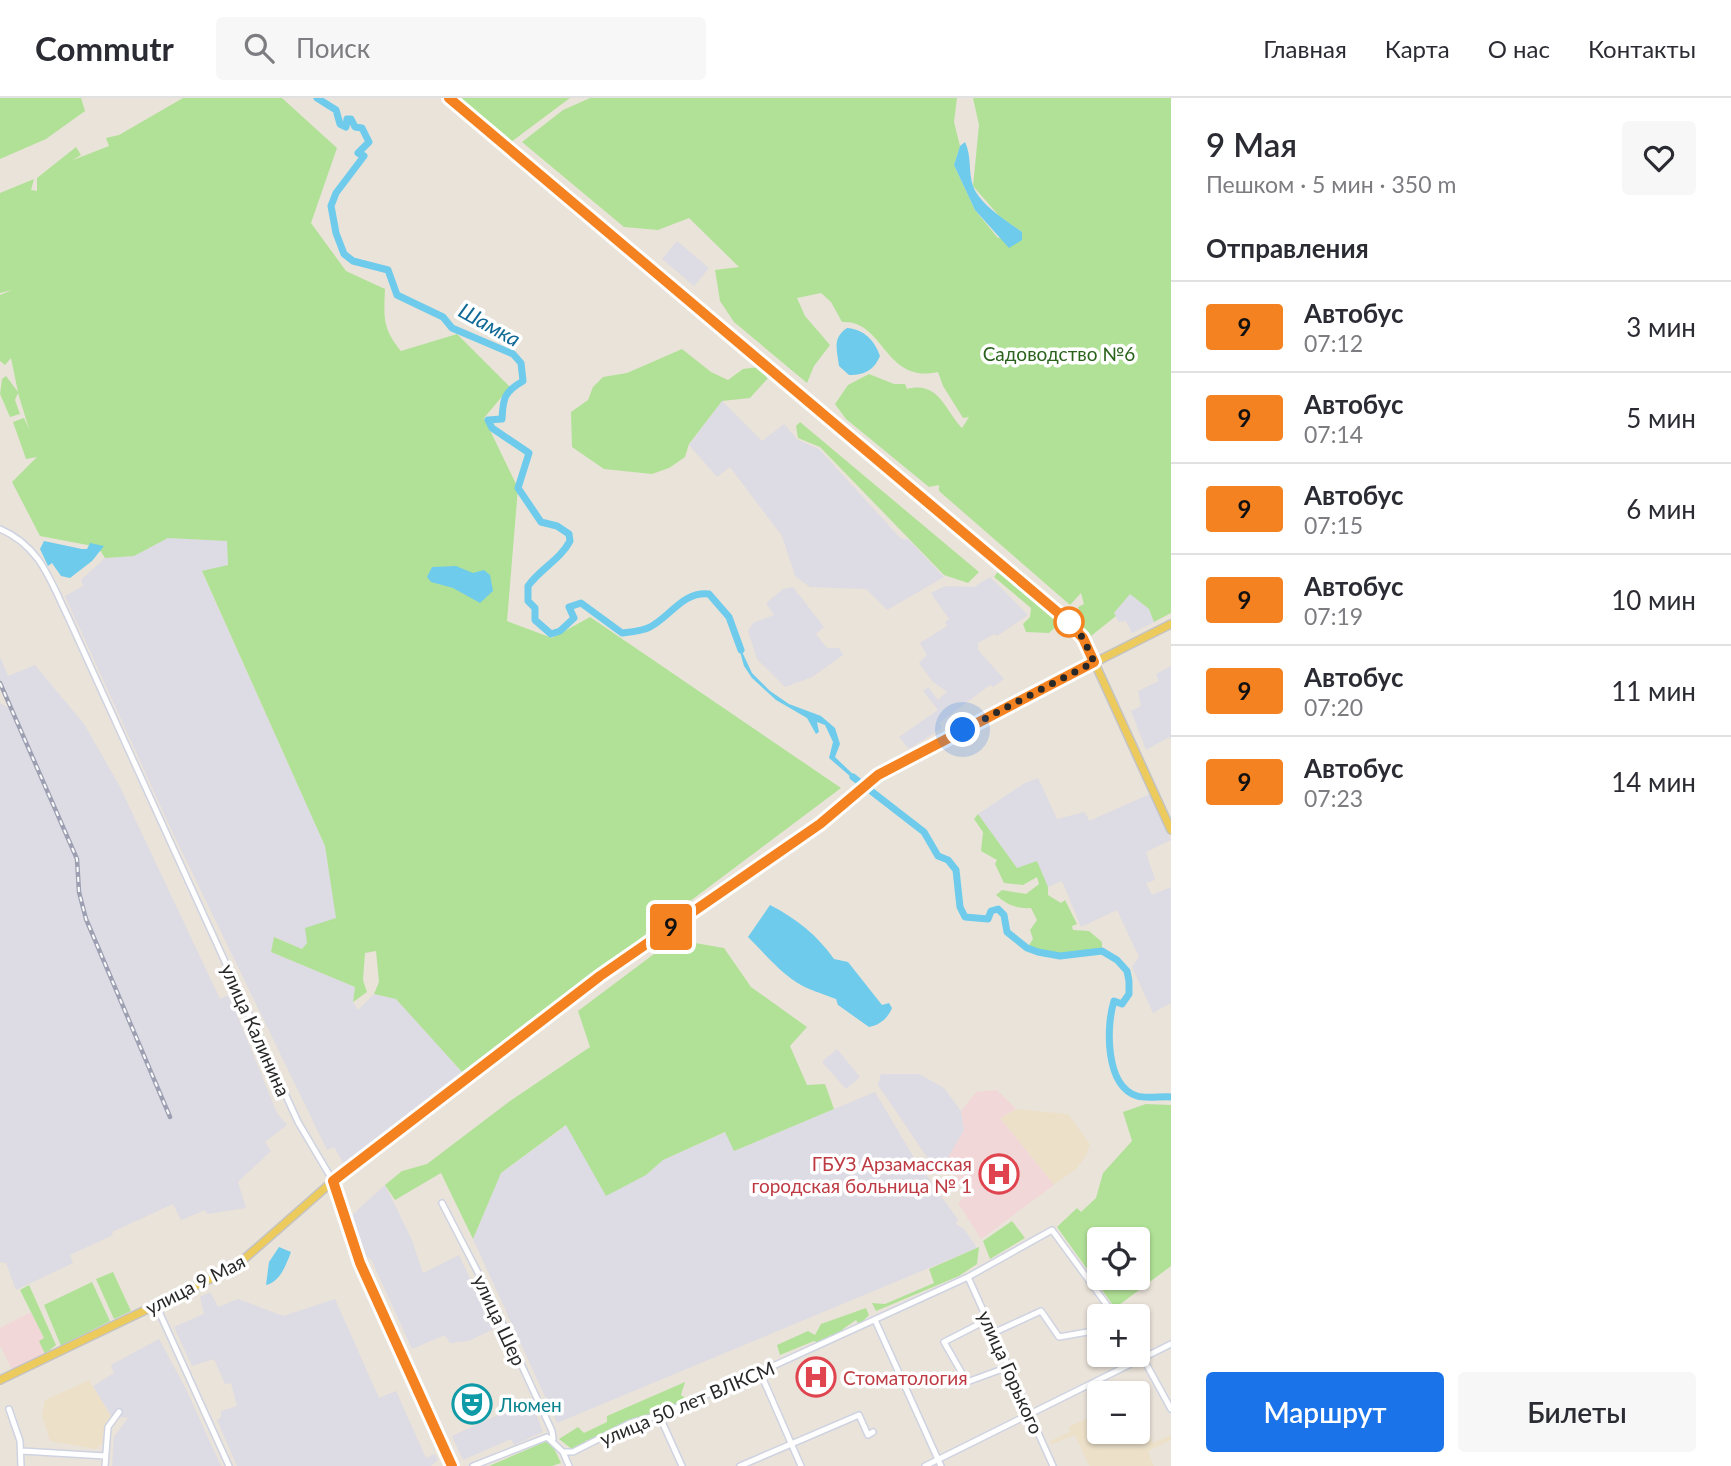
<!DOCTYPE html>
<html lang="ru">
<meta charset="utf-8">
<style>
body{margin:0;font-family:Lato,sans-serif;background:#f7f7f7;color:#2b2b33;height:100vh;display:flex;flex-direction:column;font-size:26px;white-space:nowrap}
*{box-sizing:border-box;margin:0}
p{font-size:23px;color:#7c7c81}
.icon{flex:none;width:38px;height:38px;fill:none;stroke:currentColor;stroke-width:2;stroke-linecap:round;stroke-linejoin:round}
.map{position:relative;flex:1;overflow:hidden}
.panel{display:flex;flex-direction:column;background:#fff;width:560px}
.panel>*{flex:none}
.badge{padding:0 14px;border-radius:5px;font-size:24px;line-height:46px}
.controls{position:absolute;left:1087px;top:1129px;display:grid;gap:14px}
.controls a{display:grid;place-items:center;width:63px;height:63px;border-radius:7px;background:#fff;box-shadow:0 2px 5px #0004;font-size:35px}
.you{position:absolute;width:35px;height:35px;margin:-18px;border:5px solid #fff;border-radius:50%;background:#1a73e8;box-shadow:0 0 0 10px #1a73e833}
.map>.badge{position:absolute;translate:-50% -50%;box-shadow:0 0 0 4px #fff}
h2{padding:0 35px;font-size:26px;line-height:63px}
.round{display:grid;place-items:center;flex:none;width:74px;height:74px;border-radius:7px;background:#f7f7f7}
.headline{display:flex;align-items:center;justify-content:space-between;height:119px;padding:0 35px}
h1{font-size:33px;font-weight:600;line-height:52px}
.action{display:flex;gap:14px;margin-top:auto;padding:14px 35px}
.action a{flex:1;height:80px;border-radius:7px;background:#1a73e8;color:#fff;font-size:28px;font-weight:600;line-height:80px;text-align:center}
.action a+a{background:#f7f7f7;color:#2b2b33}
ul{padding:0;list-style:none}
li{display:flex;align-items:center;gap:21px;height:91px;padding:0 35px;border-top:2px solid #e1e1e2}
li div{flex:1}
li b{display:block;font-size:26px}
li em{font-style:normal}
li .badge{min-width:77px;font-weight:700;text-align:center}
header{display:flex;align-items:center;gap:42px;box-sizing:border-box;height:98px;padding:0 35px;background:#fff;border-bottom:2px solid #e1e1e2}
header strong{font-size:33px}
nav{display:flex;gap:38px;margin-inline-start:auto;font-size:24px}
.search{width:490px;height:63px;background:#f7f7f7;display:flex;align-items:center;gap:18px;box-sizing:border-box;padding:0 24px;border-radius:7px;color:#7c7c81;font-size:26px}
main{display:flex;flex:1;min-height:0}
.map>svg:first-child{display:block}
.industrial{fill:#dddbe3}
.education{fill:#ece0c9}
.medical{fill:#f1d7d8}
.green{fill:#b1e197;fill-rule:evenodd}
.water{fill:#6ecbeb}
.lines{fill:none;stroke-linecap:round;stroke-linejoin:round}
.river{stroke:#6ecbeb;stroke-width:7}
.minor-casing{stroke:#cfd3e1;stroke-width:8}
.major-casing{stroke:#c3c3c3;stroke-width:10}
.minor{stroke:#fff;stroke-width:5}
.major{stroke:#edca5c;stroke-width:7}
.rail-casing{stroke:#9da0b2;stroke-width:4.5}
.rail{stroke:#fff;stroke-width:2;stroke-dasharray:5;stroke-linecap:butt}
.line-casing{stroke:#fff;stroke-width:16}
.line{stroke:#f58220;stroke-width:10}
.walk{stroke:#282828;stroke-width:7;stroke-dasharray:0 12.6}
.stop-dot{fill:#fff;stroke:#f58220;stroke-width:3.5}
.labels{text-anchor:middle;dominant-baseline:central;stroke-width:7;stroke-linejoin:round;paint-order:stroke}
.park-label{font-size:19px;fill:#2a631b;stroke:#fff}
.street-label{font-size:19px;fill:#282828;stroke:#fff}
.health-label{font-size:19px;fill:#be3a42;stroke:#fff;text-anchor:end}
.culture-label{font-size:19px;fill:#0d838f;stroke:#fff;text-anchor:start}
.water-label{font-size:21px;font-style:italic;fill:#106895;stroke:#fff}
</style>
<header>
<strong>Commutr</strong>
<div class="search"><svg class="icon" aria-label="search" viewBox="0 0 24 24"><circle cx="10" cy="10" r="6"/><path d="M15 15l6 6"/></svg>Поиск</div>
<nav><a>Главная</a><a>Карта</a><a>О нас</a><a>Контакты</a></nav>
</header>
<main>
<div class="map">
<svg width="1171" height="1368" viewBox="0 0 1171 1368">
<rect width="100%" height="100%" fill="#eae3da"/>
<!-- industrial -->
<path class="industrial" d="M677,143l32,27 -15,18 -32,-27z
M722,303l40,40 22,-17 14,16 21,9 82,90 8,1 35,37 -57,33 -21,-21 -56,-2 -15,-11 -13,-40 -52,-69 -13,10 -28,-32z
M168,440l59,3 2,24 -27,7 123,274 12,73 -31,9 1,16 -5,5 -27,-12 -4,15 84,35 -2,15 5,8 16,-16 22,5 66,73 -64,54 -54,38 -10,-17 -7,3 -156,-321 -106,-233 18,-10 -2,-6 24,-22 29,-2z
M990,479l38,38 -31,21 -3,-2 -16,9v7l26,29 -11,8 -3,-2 -51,38 3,5 -33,21 -10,-12 39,-27 -15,-19 5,-4 10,13 9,-8 -15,-11 -13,-18 8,-8 -7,-12 27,-17 -2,-3 4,-4 -18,-26 14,-7 29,1z
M793,489l31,40 -8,7 11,14h12l4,7 -31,22 -27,10 -28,-28 -9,-28 5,-8 21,-8 -8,-12 17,-14z
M1130,496l19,15 5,13 -22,11 -6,-12 -7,1 -5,-9z
M0,559l8,19 27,-11 49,59 35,61 101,214 9,-4 48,118 10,12 -22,17 6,9 -33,31 8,26 -39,6 -2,-4 -24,10 -8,-16 -61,28 1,3 -43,20 3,8 -57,27 -10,-27 -6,-1v-559l9,5 -9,-20z
M1171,568v74l-2,-3 -23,13 -15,-39 10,-5 -3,-15 21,-10 -3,-7z
M1038,680l19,41 28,-7 4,9 61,-27 21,46 -25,12 9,28 -9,3 6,12 19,-8v116l-18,10 -21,-46 7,-10 -22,-47 -36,17 -19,-46 -14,6 -11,-25 -20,6 -39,-54 47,-31z
M837,951l23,28 -14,12 -24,-27z
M881,976h38l25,14 17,23 3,19 -19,33 -12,3 -55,-81z
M875,994l38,64 45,64 -2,4 8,5 13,19 -420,175 -84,-184 28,-66 66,-48 79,50 17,-15 63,-28 8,19z
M385,1087l26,53 12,35 36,-18 35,74 -26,12 -18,2 -5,-8 -33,14 -41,-90 -5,-2 -15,-41z
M210,1194l8,15 20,-8 45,17 52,-17 44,99 17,-7 30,67 9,-4 3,6 -7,6h-194l-20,-46 4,-3v-6l16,-5 -6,-23 -6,1 -11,-25 -22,7 -18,-39 30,-13 -4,-17z
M159,1241l26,48 36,79h-109l2,-29 14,-19 -17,-2 -18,-30 21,-13 -3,-8z
M531,1302l12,32 -29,13 -3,-6 -48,21 -11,-24z"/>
<!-- education -->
<path class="education" d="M1016,1011l52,5 22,30 -4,12 -10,13 -22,16 -54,-67z
M89,1282l22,36 -6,8 -2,19 -7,6 -46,-8 -8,-25 3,-16z
M1099,1315v19h37l3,4 9,-4 5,11 18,-8v5l-23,11 6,15h-65l-14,-31 -23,9 -2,-3 20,-9 -2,-5z"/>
<!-- medical -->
<path class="medical" d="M997,992l19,19 -16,9 54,67 -73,54 -23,-36 9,-10 -22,-30 19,-33 -3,-19 15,-19z
M31,1214l20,39 -39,19 -12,-25v-17z"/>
<!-- green -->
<path class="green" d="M0,0h81l4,13 -39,28 -46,20z
M183,0h99l55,50 -26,75 35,48 39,18c-1,29 -3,38 16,62l56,-17 53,53 -26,31 34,70 -11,133 45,17 38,-21 251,171 -379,284 -66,-73 -22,-5 5,-12 -3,-31 -11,2 -2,27 4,12 -14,10 2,-15 -84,-35 3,-15 28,12 5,-6 -2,-15 31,-10 -11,-72 -123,-275 26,-6 -1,-24 -59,-3 -34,18 -29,2 -7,-11 -58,-11 -28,-54 25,-25 -11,2 -13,-37 11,-4 5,11 -11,-36 -3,7 5,14 -10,3 -10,-23 2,-15 4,-3 12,16 -7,-34 -6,7 -5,-4v-66l12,-5 -12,3v-100l34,-14 -3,11 6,1v-13l39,-31 5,8 -8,5 36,-14 -3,-8 13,-3z
M459,0h111l-59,44z
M590,0h367l-3,24 6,24 -6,19 21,45 23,28 24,-6 -22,-15 -27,-31 6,-61 -6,-27h198v515l-17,9 -5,-13 -19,-15 -16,19 2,3 -25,20 -15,-17v-5l4,-2 -2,-5 6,-3 -3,-11 -11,12 -131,-114v-6l-10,2 -83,-68 -11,-15 13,-19 21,-11 25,10h11l2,5c32,-9 39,23 55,39l7,-11 -6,1 -20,-32 -5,-14c-54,12 -54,-53 -96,-50l-11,-20 -10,-9 -24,5 8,18 25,29 -16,21 -7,17 -73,-61 -14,-21 -5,-31 24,-3 -50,-49 -31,12 -34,-3 -102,-85 41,-32z
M682,251l29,23 17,8 15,-11 15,-2 10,11 -18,20 -28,3 -33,43 -4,13 -16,11 -17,6 -48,-5 -32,-22 -1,-35 17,-12 5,-13 10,-10 24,-4z
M800,324l179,150 -11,11 -24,-8 -124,-128 -22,-9 -2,-12z
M999,472l58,47 3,6 -11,10 -23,-1 -3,-8 7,-7 1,-9 -37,-31z
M978,716l39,54 20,-7 11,26v8l13,8 4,-3 12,24 -5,2 1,4 16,1 13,11v9l-42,5 -33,-8 6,-9 -3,-9 7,-10 -6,-12c-14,1 -24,-3 -35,-13l6,-5 24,4 13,-10 -2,-7 -14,8 -19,-2 -9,-19 2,-4 -16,-9 2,-19 -9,-13z
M695,845l29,5 27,39 56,40 -17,19 17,39 18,-1 9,25 -100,42 -9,-19 -62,28 -17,15 -40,21 -40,-71 -65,48 -28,66 -32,-66 -46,27 -10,-15 17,-14 25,-7 83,-63 80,-54 -12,-36 76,-57z
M1146,1006l25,1v161l-56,42 -58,-81 20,-19 4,4 15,-14 7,-25 29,-32 -9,-29zM1099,1141h39v39h-39z
M1012,1123l13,17 -35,21 -7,-18z
M979,1149l-2,17 -18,12 -83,35 -4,-8 13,1 49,-21 -5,-14z
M113,1174l18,39 -17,8 -18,-40z
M92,1184l18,39 -49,25 -17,-41z
M29,1187l27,60 -11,9 -6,-13 5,-3 -24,-48z
M866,1210l3,7 -10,10 -3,-5 -13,9v3l-24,11 -5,-2 -34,14 -3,-10 31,-14 7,4 6,-11z
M685,1284l-4,13 7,5 -97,41 -5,-1v4l-13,6 -14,-11 19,-12 6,6 23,-11v-6z
M547,1343l4,1 10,21 -9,3h-63z"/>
<!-- water -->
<path class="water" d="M965,44c7,15 3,29 8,44 7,19 34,35 49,46v8l-13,8 -34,-38 -21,-45 6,-19z
M847,230c17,1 28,13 33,28 -6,14 -15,19 -31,19l-10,-9c-2,-16 -7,-28 8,-38z
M44,443l38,8h5l3,-6 14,3 -12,15 -22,17 -9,-2 -9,-13 -4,3 -8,-17z
M456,468l17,7 11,-3 6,5 3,16 -13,12 -27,-15 -22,-6 -4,-5 5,-10z
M737,543l15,32 18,18 19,13 32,12 14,12 5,16 -5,13 25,24 -2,2 -29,-25 4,-16 -8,-17 -8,-3 2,10 -3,2 -9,-16 -31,-18 -24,-22 -8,-12z
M770,807c27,14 47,30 64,54l14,3 34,43 7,-2 3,5c-4,10 -12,17 -23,19l-31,-22 -2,-6c-15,-6 -28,-9 -40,-17 -17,-11 -33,-30 -48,-45z
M279,1149l12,5c-5,13 -11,30 -25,33l3,-23z"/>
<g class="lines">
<!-- river -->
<path class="river" d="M317,0l19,12 4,14 6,3 1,-8h4l4,8 7,1 7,14 -11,11 6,3 -28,37 -5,13 5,27 8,21 9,7 35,9 9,25 46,22 9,11 61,26 8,9 2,18c-19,11 -20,17 -21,38l-14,1 4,8 37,25 -11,35 23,34 16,4 12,8 1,7c-10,19 -29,27 -42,45v15l7,7v12l16,14 9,-3 14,-13 -5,-11 12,-4 41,30c9,-1 21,-2 28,-6 21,-11 33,-36 59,-33l20,23 12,33
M853,679l71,55 14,24 10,4 8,10 4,37 5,10 23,2 3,-8 7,-2 6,6 3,17 20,16 11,4 22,4 42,-5 15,9 10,11 2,10v13l-7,10 -8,-3c-8,25 -9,85 23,95 10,3 24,0 34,1"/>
<!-- minor casing -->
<g class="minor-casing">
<path id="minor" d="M0,431c40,17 50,51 68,88l230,505 35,59 27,82 92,203
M442,1105l45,87 65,141 1,8
M968,1179l85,189
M156,1207l73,161
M875,1222l66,146
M987,1222l-43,22 23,40 41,-15
M993,1235l48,-22 18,26 40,-7
M1138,1251l33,60
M760,1274l41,94
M9,1311l11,32 1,25
M659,1317l23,51
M22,1353l83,5
M563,1354l6,14
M105,1368l3,-39 11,-15
M473,1368l74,-29 16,15h10l57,-29 29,-8 101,-43 208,-95 84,-47 63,86
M740,1368l119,-51 9,20 5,-3
M925,1368l246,-122"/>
</g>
<!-- major casing -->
<g class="major-casing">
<path id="major" d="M449,0l626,530 13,20 83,182
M0,1282l235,-113 98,-86 267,-205 220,-152 58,-49 43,-25 250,-126"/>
</g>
<!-- minor -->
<use href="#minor" class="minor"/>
<!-- major -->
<use href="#major" class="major"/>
<!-- rail casing -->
<g class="rail-casing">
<path id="rail" d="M0,585l77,176 2,33 7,27 84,198"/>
</g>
<!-- rail -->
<use href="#rail" class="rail"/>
</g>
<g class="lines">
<!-- line casing -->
<g class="line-casing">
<path id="line" d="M449,0l613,518 21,22 11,24 -216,113 -58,49 -220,152 -267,205 27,82 92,203"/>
</g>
<!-- line -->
<use href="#line" class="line"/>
<!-- walk -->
<path class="walk" d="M963,632l131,-68 -11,-24 -14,-16"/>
</g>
<!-- icons -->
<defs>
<g id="hospital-ring" transform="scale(2.0125)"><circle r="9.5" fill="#fff" stroke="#e0444e" stroke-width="1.5"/><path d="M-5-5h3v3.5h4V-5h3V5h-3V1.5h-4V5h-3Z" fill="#e0444e"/></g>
<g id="theatre-ring" transform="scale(2.0125)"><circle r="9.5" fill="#fff" stroke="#0f9aa8" stroke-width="1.5"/><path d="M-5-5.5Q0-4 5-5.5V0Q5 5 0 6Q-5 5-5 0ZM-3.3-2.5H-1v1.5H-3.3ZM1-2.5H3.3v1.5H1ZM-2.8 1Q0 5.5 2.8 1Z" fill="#0f9aa8"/></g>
</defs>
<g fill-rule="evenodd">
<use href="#hospital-ring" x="999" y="1076"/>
<use href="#hospital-ring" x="816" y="1279"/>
<use href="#theatre-ring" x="472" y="1306"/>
</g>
<!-- markers -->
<circle class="stop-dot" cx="1069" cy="524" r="14"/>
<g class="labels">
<!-- park labels -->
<g class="park-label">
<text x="1059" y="255">Садоводство №6</text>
</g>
<!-- street labels -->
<g class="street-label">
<text transform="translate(256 932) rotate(66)">улица Калинина</text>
<text transform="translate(195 1186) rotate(-27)">улица 9 Мая</text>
<text transform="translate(500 1222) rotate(65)">улица Шер</text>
<text transform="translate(1011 1274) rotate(66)">улица Горького</text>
<text transform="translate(687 1305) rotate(-23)">улица 50 лет ВЛКСМ</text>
</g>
<!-- health labels -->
<g class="health-label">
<text x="972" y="1065">ГБУЗ Арзамасская<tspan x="972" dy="22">городская больница № 1</tspan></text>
<text x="843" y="1279" text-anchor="start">Стоматология</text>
</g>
<!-- culture labels -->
<g class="culture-label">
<text x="499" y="1306">Люмен</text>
</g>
<!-- water labels -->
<g class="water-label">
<text transform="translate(490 226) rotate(29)">Шамка</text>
</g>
</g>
</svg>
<div class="controls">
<a><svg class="icon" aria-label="locate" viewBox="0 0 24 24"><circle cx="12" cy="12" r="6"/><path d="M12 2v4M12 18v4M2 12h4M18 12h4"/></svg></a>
<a>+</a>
<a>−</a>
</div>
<div class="you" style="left:963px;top:632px"></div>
<b class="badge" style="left:671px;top:829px;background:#f58220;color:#111">9</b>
</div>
<section class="panel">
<div class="headline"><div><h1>9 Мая</h1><p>Пешком · 5 мин · 350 m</p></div><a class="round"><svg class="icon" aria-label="heart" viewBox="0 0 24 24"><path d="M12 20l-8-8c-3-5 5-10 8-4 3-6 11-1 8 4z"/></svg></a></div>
<h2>Отправления</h2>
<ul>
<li><span class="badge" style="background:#f58220;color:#111">9</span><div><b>Автобус</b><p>07:12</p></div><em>3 мин</em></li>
<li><span class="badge" style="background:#f58220;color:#111">9</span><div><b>Автобус</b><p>07:14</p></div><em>5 мин</em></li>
<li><span class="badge" style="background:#f58220;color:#111">9</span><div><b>Автобус</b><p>07:15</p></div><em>6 мин</em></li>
<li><span class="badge" style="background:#f58220;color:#111">9</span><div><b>Автобус</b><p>07:19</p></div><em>10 мин</em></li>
<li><span class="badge" style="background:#f58220;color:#111">9</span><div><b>Автобус</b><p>07:20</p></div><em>11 мин</em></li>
<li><span class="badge" style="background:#f58220;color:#111">9</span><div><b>Автобус</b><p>07:23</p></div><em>14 мин</em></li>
</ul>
<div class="action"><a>Маршрут</a><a>Билеты</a></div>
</section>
</main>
